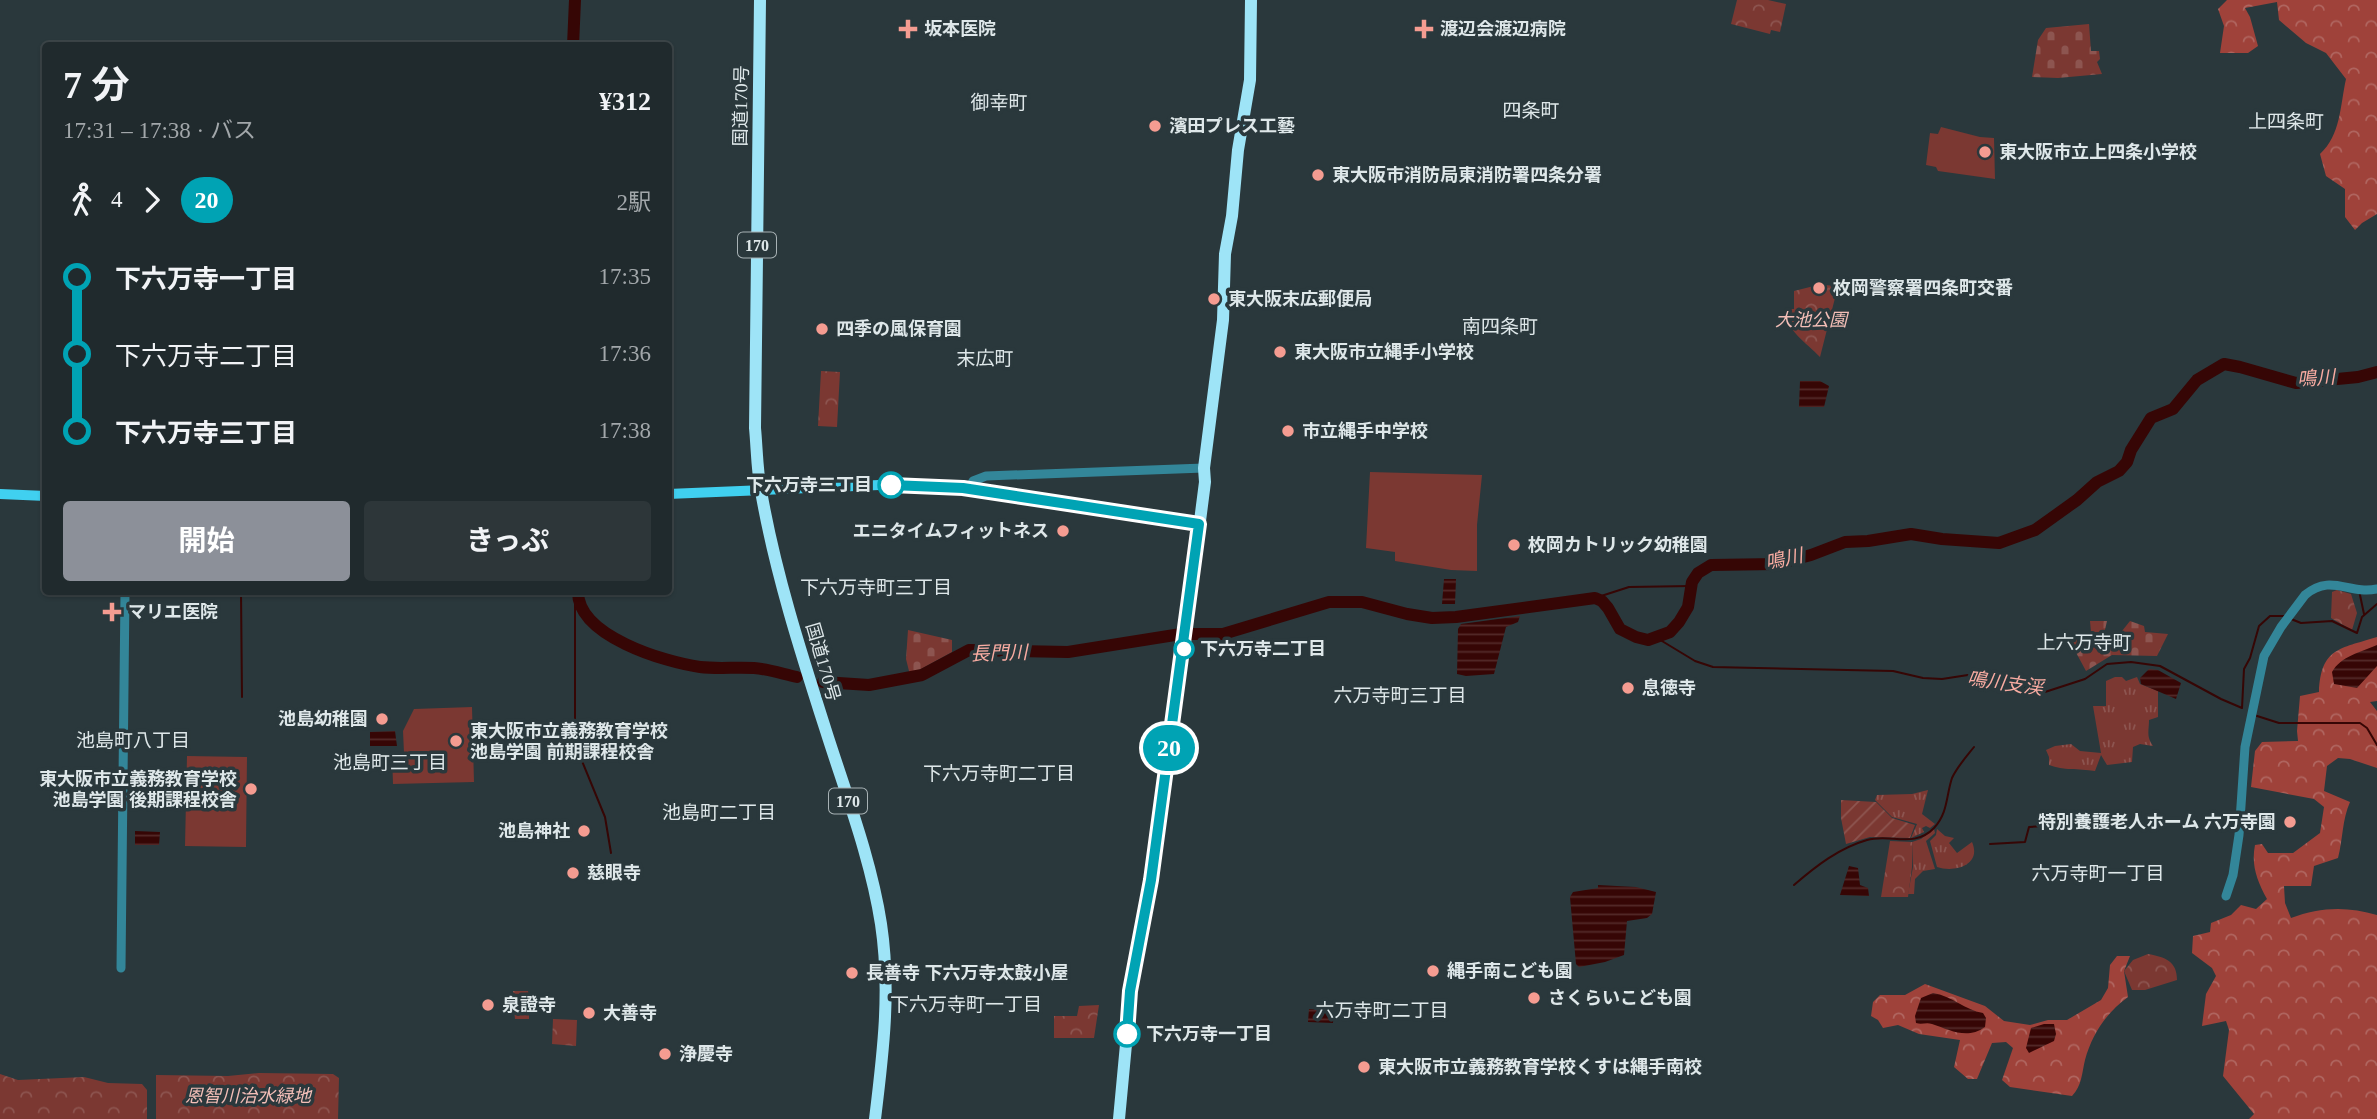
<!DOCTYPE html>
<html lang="ja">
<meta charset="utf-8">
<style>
body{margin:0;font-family:"Times New Roman","Noto Sans JP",serif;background:#2d3639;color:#f1f3f6;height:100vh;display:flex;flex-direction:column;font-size:26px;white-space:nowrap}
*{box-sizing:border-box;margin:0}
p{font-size:23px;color:#a2a7aa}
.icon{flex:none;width:38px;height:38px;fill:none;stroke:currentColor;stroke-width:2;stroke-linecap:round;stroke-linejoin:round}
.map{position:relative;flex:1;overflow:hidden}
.details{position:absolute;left:42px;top:42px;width:630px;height:553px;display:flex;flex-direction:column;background:#202a2d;border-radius:7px;box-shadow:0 2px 5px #0004,0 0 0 2px #3d4649}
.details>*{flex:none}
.badge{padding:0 14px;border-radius:23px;font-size:24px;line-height:46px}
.map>.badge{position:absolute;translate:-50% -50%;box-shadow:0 0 0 4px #fff}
.legs{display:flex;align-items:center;gap:10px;height:77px;padding:0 21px;font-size:23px}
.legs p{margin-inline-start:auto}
.head{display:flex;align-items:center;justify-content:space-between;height:119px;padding:0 21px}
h1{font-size:38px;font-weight:700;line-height:52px}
.button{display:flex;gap:14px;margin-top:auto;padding:14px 21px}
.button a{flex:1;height:80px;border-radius:7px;background:#8c9099;color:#fff;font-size:28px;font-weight:700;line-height:80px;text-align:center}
.button a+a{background:#2d3639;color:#f1f3f6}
ul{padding:0 21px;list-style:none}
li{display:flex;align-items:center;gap:24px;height:77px;font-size:26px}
li i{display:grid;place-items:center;width:10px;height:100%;margin:0 9px;background:currentColor}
li i::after{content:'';width:18px;height:18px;margin:-9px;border:5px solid;border-radius:50%;background:#202a2d}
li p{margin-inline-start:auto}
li:first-child i{background:linear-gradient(#0000 50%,currentColor 0)}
li:last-child i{background:linear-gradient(currentColor 50%,#0000 0)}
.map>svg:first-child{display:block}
.grass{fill:url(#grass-tufts)}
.forest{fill:url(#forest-crowns)}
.cemetery{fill:url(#cemetery-stones)}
.park{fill:url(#park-crowns)}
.garden{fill:url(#garden-furrows)}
.pitch{fill:#7b3832}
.water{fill:url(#water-rules)}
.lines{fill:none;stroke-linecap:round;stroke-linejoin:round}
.stream{stroke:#360605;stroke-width:2}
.river{stroke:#360605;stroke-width:12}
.minor{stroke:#338699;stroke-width:9}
.major{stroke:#40d0f0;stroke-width:10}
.highway{stroke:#9ee4f7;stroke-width:12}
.line-1-casing{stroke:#fff;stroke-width:16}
.line-1{stroke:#00a3b4;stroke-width:10}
.poi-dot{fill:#f59c91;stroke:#2a383c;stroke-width:2.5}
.stop-1-dot{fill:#fff;stroke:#00a3b4;stroke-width:3.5}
.labels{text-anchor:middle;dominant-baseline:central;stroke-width:7;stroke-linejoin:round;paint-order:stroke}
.shield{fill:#2a383c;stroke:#a8b2b5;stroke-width:2}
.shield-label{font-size:16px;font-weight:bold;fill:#dee7e9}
.poi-label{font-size:18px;font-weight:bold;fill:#dee7e9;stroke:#2a383c;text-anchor:start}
.street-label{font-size:18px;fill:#dee7e9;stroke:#2a383c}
.park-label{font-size:18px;font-style:italic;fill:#f3beb7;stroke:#2a383c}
.stop-label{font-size:18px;font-weight:bold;fill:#dee7e9;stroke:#2a383c;text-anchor:start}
.neighbourhood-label{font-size:19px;fill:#dee7e9;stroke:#2a383c}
.water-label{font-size:19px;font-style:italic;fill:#f9aca2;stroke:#2a383c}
</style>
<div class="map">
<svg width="2377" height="1119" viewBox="0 0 2377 1119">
<defs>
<pattern id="grass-tufts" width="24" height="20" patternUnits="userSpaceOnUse" patternTransform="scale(1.75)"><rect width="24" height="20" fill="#7b3832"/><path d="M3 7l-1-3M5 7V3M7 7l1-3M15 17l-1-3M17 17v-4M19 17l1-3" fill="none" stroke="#8d5550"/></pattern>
<pattern id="forest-crowns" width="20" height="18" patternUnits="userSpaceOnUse" patternTransform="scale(1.75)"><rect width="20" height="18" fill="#9f423a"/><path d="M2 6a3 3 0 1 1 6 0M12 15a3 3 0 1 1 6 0" fill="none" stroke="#b06660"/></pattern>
<pattern id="cemetery-stones" width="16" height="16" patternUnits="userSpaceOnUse" patternTransform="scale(1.75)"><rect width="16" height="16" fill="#7b3832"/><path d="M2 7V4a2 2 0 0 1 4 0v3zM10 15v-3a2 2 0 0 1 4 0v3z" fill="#8d5550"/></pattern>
<pattern id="park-crowns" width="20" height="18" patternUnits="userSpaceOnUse" patternTransform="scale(1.75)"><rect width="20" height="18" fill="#7b3832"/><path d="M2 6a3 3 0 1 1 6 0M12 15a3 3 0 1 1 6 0" fill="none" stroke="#8d5550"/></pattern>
<pattern id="garden-furrows" width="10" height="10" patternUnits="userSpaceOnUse" patternTransform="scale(1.75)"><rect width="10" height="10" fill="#7b3832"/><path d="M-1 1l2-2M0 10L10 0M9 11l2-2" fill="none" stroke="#8d5550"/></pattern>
<pattern id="water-rules" width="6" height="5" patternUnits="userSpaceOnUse" patternTransform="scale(1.75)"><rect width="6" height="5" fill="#360605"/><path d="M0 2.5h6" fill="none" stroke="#532a29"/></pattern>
</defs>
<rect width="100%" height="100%" fill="#2a383c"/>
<!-- grass -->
<path class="grass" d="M2115,677h7l4,4 11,-4 3,7 18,7v26l-9,3c0,11 -3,16 4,26l-13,-2 -7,3 -1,15 -25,3 -6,-10 -6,16c-17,-3 -31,0 -46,-6v-8l-3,-7 9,-4 16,-2 9,7 21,2 -8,-47h13v-25z
M1928,790l-6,24 13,10 -5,4 -4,-2 -4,2 2,4 -13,6 6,-14 -25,-7 -17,-17 2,-5 35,-1z
M1934,829l1,4 -9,8 9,28 -12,2 -8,8 -1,15h-6l5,-27 -1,-25 9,-3z
M1937,829l8,7 9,2 -5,5 8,10 15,-11c10,23 -17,31 -35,25l-7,-26 6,-6z"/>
<!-- forest -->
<path class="forest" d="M2227,0h150v214l-15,9 -7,7 -10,-13v-28l-19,-13 -6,-22c21,-19 20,-48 26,-75l-20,-26 -20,-10 -27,-23 -2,-18 -32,6 5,9 8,29 -10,7h-28l4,-27 -6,-17z
M2377,637v64l-7,1 7,9v57l-27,-9 -12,-1 -11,8 -3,25 26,11c-8,18 -7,37 -12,56l-24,8 -3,20h-27l1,17 6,15c29,-11 56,-12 86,-3v204h-128l5,-5 -31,-38 6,-46 -3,-9 -24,5 4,-32 10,-18 -4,-8 -20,-15 1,-17 17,-4 1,-9 20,-8 10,-10 15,4 11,-10c-10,-18 -16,-34 -12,-54l7,-1 6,9h25l27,-20 4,-26 -10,-8 -63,-12 4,-36 7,-9 36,-1 -1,-10 3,-35 19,-4c2,-44 20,-43 58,-55z
M2117,956h13l-6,15 4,26c-21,15 -36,37 -43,63 -3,12 -3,26 -13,36l-62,-9 -8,-7 11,-32 -7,-6 -14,1 -15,36h-9l-14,-12 6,-27 -41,-6 -21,-9 -15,3 -5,-8 -7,-4 2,-14 7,-7h25l20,-11 60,22 19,15 26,4 18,-5h19l34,-20 7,-12 2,-23z"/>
<!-- cemetery -->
<path class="cemetery" d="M2089,24l2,27h8l1,8 -3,3 5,12 -44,4 -26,-1 6,-37 8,-12z
M2090,621h17l-3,13 10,7 16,-20 14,5 1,6 23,2 -11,22 -45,-1 -26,16 -13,-24 -3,-12 21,-3z
M908,630l44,10v12l-42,23 -4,-16z
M513,991h15l2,11 2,1v12h-3v4h-14z"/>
<!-- park -->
<path class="park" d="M1737,0h31l18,4 -6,28 -9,-2 -1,4 -39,-10z
M1824,285l13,1 6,3 -7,5 -16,63c-13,-14 -35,-27 -35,-48h9v-18l20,-5v6l9,-1z
M821,371l19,1 -3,55 -19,-1z
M2337,590l14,4 6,19 -5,17 -21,-12 1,-26z
M1890,841l22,1v25l-4,30h-27z
M2148,954c17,3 29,7 29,26l-32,10h-13l-8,-19 9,-11z
M1099,1005l-5,33h-40v-22h23l2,-10z
M553,1019l24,1 -1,26 -24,-2z
M259,1073l74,1 6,4 -1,41h-182v-44l72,1z
M0,1074l18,6 66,-3 24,6 34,1 5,6v29h-147z"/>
<!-- garden -->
<path class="garden" d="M1841,800l35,2 16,16 23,7 -5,13 -40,-1 -24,7 -5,-26z"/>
<!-- pitch -->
<path class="pitch" d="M1941,127l39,10 14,1 1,41 -57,-8 -2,-4 -10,-2 4,-32 8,1z
M1370,472l112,3 -5,50v46l-26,-1 -56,-9v-9l-29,-4z
M472,707l2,75 -81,2 -1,-31h12l-1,-22 11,-22z
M187,756l60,1 -1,90 -61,-1z"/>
<!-- water -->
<path class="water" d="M1800,381h20l9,5 -5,21h-25z
M1444,579h12l-1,25h-13z
M1520,616l-2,6 -12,5 -12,47 -28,2 -9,-2 1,-45 3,-5z
M2377,645v21l-20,22 -23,-4 -2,-12c9,-16 29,-20 45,-27z
M2149,669l9,1 23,13 -5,16 -35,-15 -1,-6z
M395,731l2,15h-27v-14z
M135,831l25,1 -1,13h-24z
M1849,866l9,2 2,17 8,3 1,8 -29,-1z
M1598,885l38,2 20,5 -4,22 -5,4 -20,3 -3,34 -19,7 -26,5 -3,-3 -6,-67 3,-5 25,-4z
M1933,993c19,3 32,17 50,20l3,5 -1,9c-18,13 -35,3 -53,-3 -6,-2 -10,1 -16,-1l-1,-7 6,-18z
M1309,1009l25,2 -1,12 -25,-1z
M2044,1024h10l2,10 -2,7 -25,12 -3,-5 5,-20z"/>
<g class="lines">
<!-- stream -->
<path class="stream" d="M241,592l1,105
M2360,595l4,19
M578,598l-3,3v143l30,73 6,36
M1595,598l34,-11 62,-1
M2291,619l10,4 31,-2 25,12 5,-16 15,-13
M1657,638l38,23 18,6 180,4 30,7 19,1 26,-4 77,17 40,-13 22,-15 24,-2 29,4 61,33 21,9 2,-39 6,-11 9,-32 11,-10h16
M2254,715l25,8h81l7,5 10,17
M1990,844l35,-2 4,-15 30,-2
M1794,885c22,-19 45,-37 73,-45 23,-7 47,9 67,-12 14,-15 12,-32 18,-50 5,-11 14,-21 22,-31"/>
<!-- river -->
<path class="river" d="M573,46l2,-46
M578,592c0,44 86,70 122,75 17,2 36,0 54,1 14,1 29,6 43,9
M823,682l46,3 53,-10 47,-25 99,2 113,-18h42l106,-32h33l45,12 25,4 24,-1 139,-19 7,3 6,7 12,21 16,8 12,3 22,-8 9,-10 9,-15 4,-25 6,-9 13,-8 65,-1 35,-9 34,-13 23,-1 43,-7 31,5 57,4 36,-13 42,-30 20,-18 22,-11 8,-9 4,-12 20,-32 22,-9 24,-29 27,-16 16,3 56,16 62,-6 19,-5"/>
<!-- minor -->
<path class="minor" d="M969,490l4,-9 13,-5 218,-8
M2226,896l7,-21 6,-40 6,-88 19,-91 17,-29 24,-32c26,-22 44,0 72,-6
M121,968l4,-376"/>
<!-- major -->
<path class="major" d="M0,494l46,2
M668,494l211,-9h41l43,3 236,36"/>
<!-- highway -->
<path class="highway" d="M760,0l-5,428c2,21 2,43 6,63 14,81 40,162 65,240 20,63 45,128 55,193 10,66 2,130 -6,195
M1119,1119l12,-128 20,-111 35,-250 19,-148 -1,-14 19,-148 2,-66 7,-38 6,-66 12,-70 1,-80"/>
</g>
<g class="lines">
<!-- line-1 casing -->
<g class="line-1-casing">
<path id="line-1" d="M891,485l72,3 236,36 -48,356 -21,111 -3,43"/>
</g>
<!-- line-1 -->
<use href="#line-1" class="line-1"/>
</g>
<!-- markers -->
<g class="poi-dot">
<path d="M904.5 18.5h7v7h7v7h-7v7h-7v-7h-7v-7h7z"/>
<path d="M1420.5 18.5h7v7h7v7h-7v7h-7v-7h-7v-7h7z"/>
<circle cx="1155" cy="126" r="7"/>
<circle cx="1985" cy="152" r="7"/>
<circle cx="1318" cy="175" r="7"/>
<circle cx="1819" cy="288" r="7"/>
<circle cx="1214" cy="299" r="7"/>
<circle cx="822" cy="329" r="7"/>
<circle cx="1280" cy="352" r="7"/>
<circle cx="1288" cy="431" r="7"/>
<circle cx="1063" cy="531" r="7"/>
<circle cx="1514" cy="545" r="7"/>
<path d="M108.5 601.5h7v7h7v7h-7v7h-7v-7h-7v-7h7z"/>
<circle cx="1628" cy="688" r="7"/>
<circle cx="382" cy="719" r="7"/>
<circle cx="456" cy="741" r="7"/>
<circle cx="251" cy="789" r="7"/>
<circle cx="2290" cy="822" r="7"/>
<circle cx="584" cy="831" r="7"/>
<circle cx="573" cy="873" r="7"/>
<circle cx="1433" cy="971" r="7"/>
<circle cx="852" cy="973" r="7"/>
<circle cx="1534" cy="998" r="7"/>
<circle cx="488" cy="1005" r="7"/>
<circle cx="589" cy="1013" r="7"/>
<circle cx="665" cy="1054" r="7"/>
<circle cx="1364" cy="1067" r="7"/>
</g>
<g class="stop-1-dot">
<circle cx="891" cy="485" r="12"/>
<circle cx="1184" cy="649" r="9"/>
<circle cx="1127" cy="1034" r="12"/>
</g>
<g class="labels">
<!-- shield labels -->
<g class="shield">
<rect x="738" y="232.5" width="38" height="25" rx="5"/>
<rect x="829" y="788.5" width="38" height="25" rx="5"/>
</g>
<g class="shield-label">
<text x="757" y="245">170</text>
<text x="848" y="801">170</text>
</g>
<!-- poi labels -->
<g class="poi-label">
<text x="924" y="29">坂本医院</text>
<text x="1440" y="29">渡辺会渡辺病院</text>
<text x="1169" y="126">濱田プレス工藝</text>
<text x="1999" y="152">東大阪市立上四条小学校</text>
<text x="1332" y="175">東大阪市消防局東消防署四条分署</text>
<text x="1833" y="288">枚岡警察署四条町交番</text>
<text x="1228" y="299">東大阪末広郵便局</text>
<text x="836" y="329">四季の風保育園</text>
<text x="1294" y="352">東大阪市立縄手小学校</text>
<text x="1302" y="431">市立縄手中学校</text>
<text x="1049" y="531" text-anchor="end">エニタイムフィットネス</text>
<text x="1528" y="545">枚岡カトリック幼稚園</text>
<text x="128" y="612">マリエ医院</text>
<text x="1642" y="688">息徳寺</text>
<text x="368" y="719" text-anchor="end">池島幼稚園</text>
<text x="470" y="731">東大阪市立義務教育学校<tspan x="470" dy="21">池島学園 前期課程校舎</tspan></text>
<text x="237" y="779" text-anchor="end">東大阪市立義務教育学校<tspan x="237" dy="21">池島学園 後期課程校舎</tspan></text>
<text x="2276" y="822" text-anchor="end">特別養護老人ホーム 六万寺園</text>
<text x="570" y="831" text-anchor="end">池島神社</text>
<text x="587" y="873">慈眼寺</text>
<text x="1447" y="971">縄手南こども園</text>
<text x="866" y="973">長善寺 下六万寺太鼓小屋</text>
<text x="1548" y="998">さくらいこども園</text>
<text x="502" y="1005">泉證寺</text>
<text x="603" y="1013">大善寺</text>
<text x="679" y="1054">浄慶寺</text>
<text x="1378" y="1067">東大阪市立義務教育学校くすは縄手南校</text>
</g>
<!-- street labels -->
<g class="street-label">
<text transform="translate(741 106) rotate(-89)">国道170号</text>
<text transform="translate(823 662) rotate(74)">国道170号</text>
</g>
<!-- park labels -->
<g class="park-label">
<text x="1811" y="320">大池公園</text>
<text x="248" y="1096">恩智川治水緑地</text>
</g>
<!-- stop labels -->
<g class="stop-label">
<text x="872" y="485" text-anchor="end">下六万寺三丁目</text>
<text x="1200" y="649">下六万寺二丁目</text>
<text x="1146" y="1034">下六万寺一丁目</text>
</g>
<!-- neighbourhood labels -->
<g class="neighbourhood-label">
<text x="999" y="102">御幸町</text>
<text x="1531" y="110">四条町</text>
<text x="2286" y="121">上四条町</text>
<text x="1500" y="326">南四条町</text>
<text x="985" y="358">末広町</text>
<text x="876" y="587">下六万寺町三丁目</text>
<text x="2084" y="642">上六万寺町</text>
<text x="1400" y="695">六万寺町三丁目</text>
<text x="133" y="740">池島町八丁目</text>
<text x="390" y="762">池島町三丁目</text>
<text x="999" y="773">下六万寺町二丁目</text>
<text x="719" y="812">池島町二丁目</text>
<text x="2098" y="873">六万寺町一丁目</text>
<text x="966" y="1004">下六万寺町一丁目</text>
<text x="1382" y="1010">六万寺町二丁目</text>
</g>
<!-- water labels -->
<g class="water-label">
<text transform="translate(2316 378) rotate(-4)">鳴川</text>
<text transform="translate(1784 559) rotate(-12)">鳴川</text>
<text transform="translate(999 653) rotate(-2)">長門川</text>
<text transform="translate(2005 683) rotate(8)">鳴川支渓</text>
</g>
</g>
</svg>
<b class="badge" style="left:1169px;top:748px;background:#00a3b4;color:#fff">20</b>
<section class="details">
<div class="head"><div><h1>7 分</h1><p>17:31 – 17:38 · バス</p></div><b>¥312</b></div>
<div class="legs"><svg class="icon" aria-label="walk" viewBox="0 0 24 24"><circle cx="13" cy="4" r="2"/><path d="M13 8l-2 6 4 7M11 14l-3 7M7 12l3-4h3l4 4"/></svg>4<svg class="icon" aria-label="forward" viewBox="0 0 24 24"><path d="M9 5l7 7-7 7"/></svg><b class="badge" style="background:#00a3b4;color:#fff">20</b><p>2駅</p></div>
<ul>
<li><i style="color:#00a3b4"></i><b>下六万寺一丁目</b><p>17:35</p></li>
<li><i style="color:#00a3b4"></i><span>下六万寺二丁目</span><p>17:36</p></li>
<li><i style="color:#00a3b4"></i><b>下六万寺三丁目</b><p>17:38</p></li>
</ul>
<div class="button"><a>開始</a><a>きっぷ</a></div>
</section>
</div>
